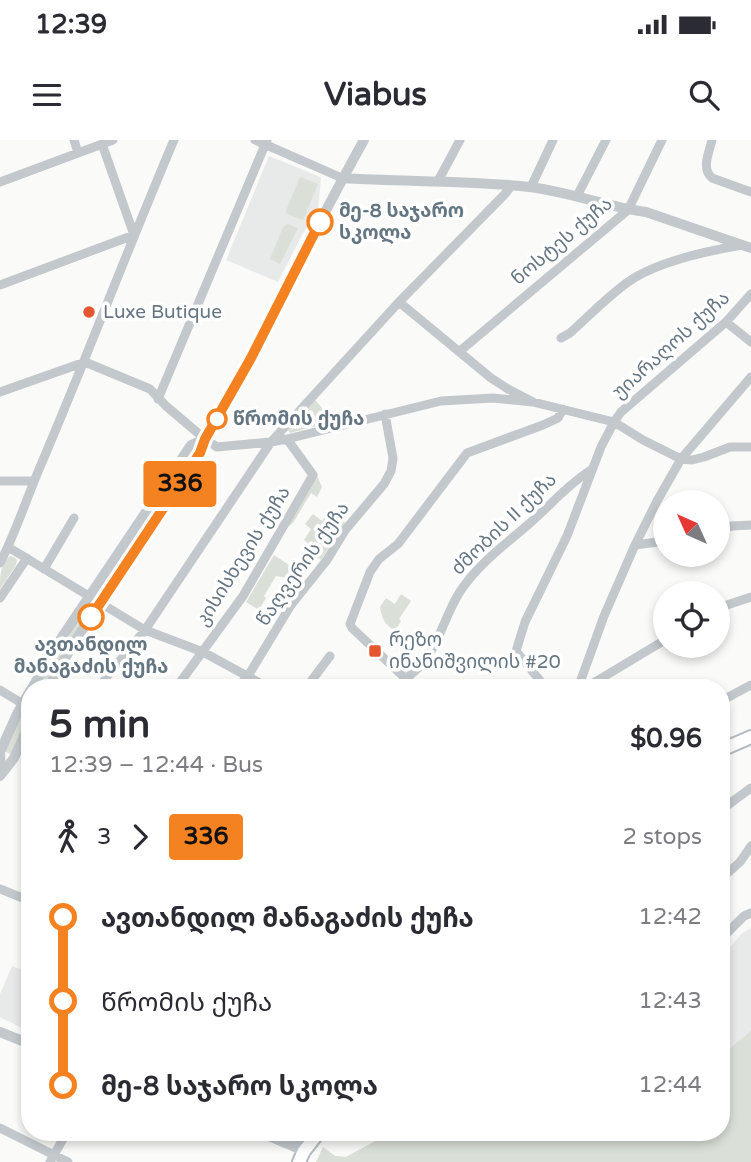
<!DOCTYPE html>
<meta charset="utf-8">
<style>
body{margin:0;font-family:"Varela Round","Noto Sans Georgian",sans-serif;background:#f2f2f3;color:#2b2b33;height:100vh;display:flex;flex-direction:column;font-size:26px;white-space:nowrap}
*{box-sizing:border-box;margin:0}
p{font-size:23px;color:#7c7c81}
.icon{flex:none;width:38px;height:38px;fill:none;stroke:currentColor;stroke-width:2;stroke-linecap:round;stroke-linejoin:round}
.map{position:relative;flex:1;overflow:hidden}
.sheet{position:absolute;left:21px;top:539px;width:709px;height:462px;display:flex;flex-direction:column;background:#fff;border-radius:28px;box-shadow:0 4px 10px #0003}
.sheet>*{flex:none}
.badge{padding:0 14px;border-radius:5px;font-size:24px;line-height:46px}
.needle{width:46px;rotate:315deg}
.buttons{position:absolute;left:653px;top:350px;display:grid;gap:14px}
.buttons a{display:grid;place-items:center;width:77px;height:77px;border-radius:50%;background:#fff;box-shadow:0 4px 10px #0003;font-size:35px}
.map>.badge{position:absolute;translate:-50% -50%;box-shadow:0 0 0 4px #fff}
.legs{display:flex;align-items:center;gap:10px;height:77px;padding:0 28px;font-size:23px}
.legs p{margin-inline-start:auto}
.headline{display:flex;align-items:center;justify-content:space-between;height:119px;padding:0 28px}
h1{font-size:38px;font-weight:700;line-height:52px}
ul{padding:0 28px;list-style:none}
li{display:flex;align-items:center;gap:24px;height:84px;font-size:26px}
li i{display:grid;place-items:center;width:10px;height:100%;margin:0 9px;background:currentColor}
li i::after{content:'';width:18px;height:18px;margin:-9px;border:5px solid;border-radius:50%;background:#fff}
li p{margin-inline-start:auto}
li:first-child i{background:linear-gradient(#0000 50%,currentColor 0)}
li:last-child i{background:linear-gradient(currentColor 50%,#0000 0)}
.status{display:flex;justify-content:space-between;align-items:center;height:49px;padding:0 35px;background:#fff;direction:ltr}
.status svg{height:19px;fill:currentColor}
header{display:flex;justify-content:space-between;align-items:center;height:91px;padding:0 28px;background:#fff;font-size:32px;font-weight:700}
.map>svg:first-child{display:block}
.built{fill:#e8e9e9}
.green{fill:#dadfd7}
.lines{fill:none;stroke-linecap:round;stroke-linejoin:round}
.secondary-casing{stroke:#b3babf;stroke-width:16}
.minor{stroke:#c3c8cc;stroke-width:9}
.tertiary{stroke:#c3c8cc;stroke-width:10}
.secondary{stroke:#fff;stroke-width:12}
.line-1-casing{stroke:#fff;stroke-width:16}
.line-1{stroke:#f58220;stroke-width:10}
.stop-1-dot{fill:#fff;stroke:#f58220;stroke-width:3.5}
.poi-dot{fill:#e4572e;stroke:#fff;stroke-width:2.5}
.labels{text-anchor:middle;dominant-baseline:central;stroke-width:7;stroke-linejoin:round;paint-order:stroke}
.stop-label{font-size:19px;font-weight:bold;fill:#657683;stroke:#fff;text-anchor:start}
.street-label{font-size:19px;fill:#657683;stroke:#fff}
.poi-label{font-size:19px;fill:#657683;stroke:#fff;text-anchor:start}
</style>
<div class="status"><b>12:39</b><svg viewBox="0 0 49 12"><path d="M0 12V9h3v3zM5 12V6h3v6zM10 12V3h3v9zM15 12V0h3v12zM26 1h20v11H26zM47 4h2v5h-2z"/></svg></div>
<header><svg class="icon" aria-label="menu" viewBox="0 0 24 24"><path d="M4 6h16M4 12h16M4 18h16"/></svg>Viabus<svg class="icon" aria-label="search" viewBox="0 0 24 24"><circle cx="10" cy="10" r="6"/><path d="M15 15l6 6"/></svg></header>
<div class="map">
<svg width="751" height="1022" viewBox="0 0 751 1022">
<rect width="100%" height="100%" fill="#fafaf8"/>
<!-- built -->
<path class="built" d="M269,16l49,20 3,2 -3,33 -16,24 -24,47 -52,-22z
M751,788v234h-434l6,-15 12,9 11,1 46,-25h49l9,7 37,-7h234v-174l21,-25z
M12,826l18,7v57l-10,-3 -20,-10v-23z"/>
<!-- green -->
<path class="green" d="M300,37l18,7 -15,36 -18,-7z
M288,84l10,4 -18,36 -10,-5 13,-32z
M315,260l19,21 -44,12 -2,-4z
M191,309l7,3 -99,147 -6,-3z
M314,329l8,18 -5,10 -6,-4 -18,30 -7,5z
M329,371l17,12 -25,37 -14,-10 2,-6 -5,-4 7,-11 -6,-5 8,-10 9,7z
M274,415l18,12 -6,11 -10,-2 -12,20 2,2 -7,12 -13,-8z
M10,416l4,1 3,3 -1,5 -16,24c0,-13 0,-24 10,-33z
M401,454l10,7 -12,18 2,2 -6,10c-10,-7 -13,-11 -15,-24l6,-9 9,6z
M90,460l6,4 -52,84h-9z
M30,557v19l-18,39 -8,-4z
M751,891v131h-435l7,-15 12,9 11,1 46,-25h49l9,7 37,-7h234v-82h7z"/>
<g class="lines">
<!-- secondary casing -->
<g class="secondary-casing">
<path id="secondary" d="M721,610l30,-13
M299,1022l5,-11 15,-19"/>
</g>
<!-- minor -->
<path class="minor" d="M74,0l4,13
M255,0l87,38
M712,0c-3,13 -11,28 0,38l39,14
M438,41l22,-41
M0,42l113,-42
M531,47l22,-47
M577,56l29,-56
M0,145l134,-50 -32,-91
M399,162l92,76 17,11 25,13 81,20 29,18 38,19 11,1 12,-3 26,-10h21
M726,182l25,20
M561,198l9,-5c19,-17 37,-36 58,-51 28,-20 79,-31 114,-37
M460,211l168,-141 34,-70
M0,252l85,-30 65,27 16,17 39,33 12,8 54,-5 16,-3 154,-38 52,-3 40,4
M158,259l109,-259
M0,341h34
M718,389l14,-3 19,-1
M635,405l30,-4
M8,407l137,83 58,22 66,36
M0,423c17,-33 28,-69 43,-103 45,-106 86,-214 131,-320
M44,429l30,-51
M0,458l27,-40
M718,468l33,-11
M405,538l-53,-50 -2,-4 20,-52 9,-13 19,-15 69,-91 76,-28 15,-7 5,-9
M99,548l9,-13 37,-45 126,-188 128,-140 106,-108 6,-8
M176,548l67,-92 70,-121 -26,-36
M237,548l11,-12 43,-71 36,-45 19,-31 38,-45 7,-13 2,-13 -8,-44
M306,548l24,-32
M396,548c10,-11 23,-18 31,-30 14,-21 20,-47 34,-68 18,-27 45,-46 69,-67 21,-18 38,-39 61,-53
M546,548l-30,-37 9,-29 42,-86 34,-89 13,-25 7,-10 105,-90 25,-28
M578,548l26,-72 31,-71 22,-44 24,-42 70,-82
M585,548l80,-48
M0,550l23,14
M721,561l30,-16
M721,670l30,-22
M721,739l19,-17 11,-16
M0,749l30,12
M721,799l23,-23 7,-3
M0,988l68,34
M295,1006l4,-14
M50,1022l17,-30"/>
<!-- tertiary -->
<path class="tertiary" d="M342,38c63,4 126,2 188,9 40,5 77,20 116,25l105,36
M32,548l30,-51 129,-192 14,-6
M48,548l27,-47 125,-188 5,-14c56,-98 104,-201 159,-299
M1,634l-1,-22 17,-38 13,-23
M0,636l14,-18 16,-35
M0,892l30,12
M259,992l45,19"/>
<!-- secondary -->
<use href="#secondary" class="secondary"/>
</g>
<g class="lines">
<!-- line-1 casing -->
<g class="line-1-casing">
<path id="line-1" d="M91,477l109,-164 5,-14 46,-81 69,-136"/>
</g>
<!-- line-1 -->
<use href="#line-1" class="line-1"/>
</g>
<!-- markers -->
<g class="stop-1-dot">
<circle cx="320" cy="82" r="12"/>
<circle cx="217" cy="279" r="9"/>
<circle cx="91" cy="477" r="12"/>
</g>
<g class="poi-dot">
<circle cx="89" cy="172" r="7"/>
<rect x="368" y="504" width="14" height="14" rx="3.5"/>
</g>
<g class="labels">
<!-- stop labels -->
<g class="stop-label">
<text x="339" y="71">მე-8 საჯარო<tspan x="339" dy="22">სკოლა</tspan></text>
<text x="233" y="279">წრომის ქუჩა</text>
<text x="91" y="505" text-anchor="middle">ავთანდილ<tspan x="91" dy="22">მანაგაძის ქუჩა</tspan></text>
</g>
<!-- street labels -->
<g class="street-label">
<text transform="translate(562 101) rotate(-40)">ნოსტეს ქუჩა</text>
<text transform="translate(671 205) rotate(-42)">უიარაღოს ქუჩა</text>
<text transform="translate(504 384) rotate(-44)">ძმობის II ქუჩა</text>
<text transform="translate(243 416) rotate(-58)">კისისხევის ქუჩა</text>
<text transform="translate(303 424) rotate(-55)">წაღვერის ქუჩა</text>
</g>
<!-- poi labels -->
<g class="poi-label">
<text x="103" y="172">Luxe Butique</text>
<text x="389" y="500">რეზო<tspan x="389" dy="22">ინანიშვილის #20</tspan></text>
</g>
</g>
</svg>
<div class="buttons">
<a><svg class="needle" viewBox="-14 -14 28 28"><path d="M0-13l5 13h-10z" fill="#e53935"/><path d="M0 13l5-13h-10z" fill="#7c7c81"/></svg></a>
<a><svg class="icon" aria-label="locate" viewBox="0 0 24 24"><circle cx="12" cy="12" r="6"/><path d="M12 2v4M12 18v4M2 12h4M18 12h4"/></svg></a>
</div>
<b class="badge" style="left:180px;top:344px;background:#f58220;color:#111">336</b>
<section class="sheet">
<div class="headline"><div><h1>5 min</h1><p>12:39 – 12:44 · Bus</p></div><b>$0.96</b></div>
<div class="legs"><svg class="icon" aria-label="walk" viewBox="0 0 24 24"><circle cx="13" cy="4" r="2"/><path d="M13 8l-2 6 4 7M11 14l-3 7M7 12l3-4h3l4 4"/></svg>3<svg class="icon" aria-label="forward" viewBox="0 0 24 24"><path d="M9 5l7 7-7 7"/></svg><b class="badge" style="background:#f58220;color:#111">336</b><p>2 stops</p></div>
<ul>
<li><i style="color:#f58220"></i><b>ავთანდილ მანაგაძის ქუჩა</b><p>12:42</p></li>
<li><i style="color:#f58220"></i><span>წრომის ქუჩა</span><p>12:43</p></li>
<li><i style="color:#f58220"></i><b>მე-8 საჯარო სკოლა</b><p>12:44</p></li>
</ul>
</section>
</div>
